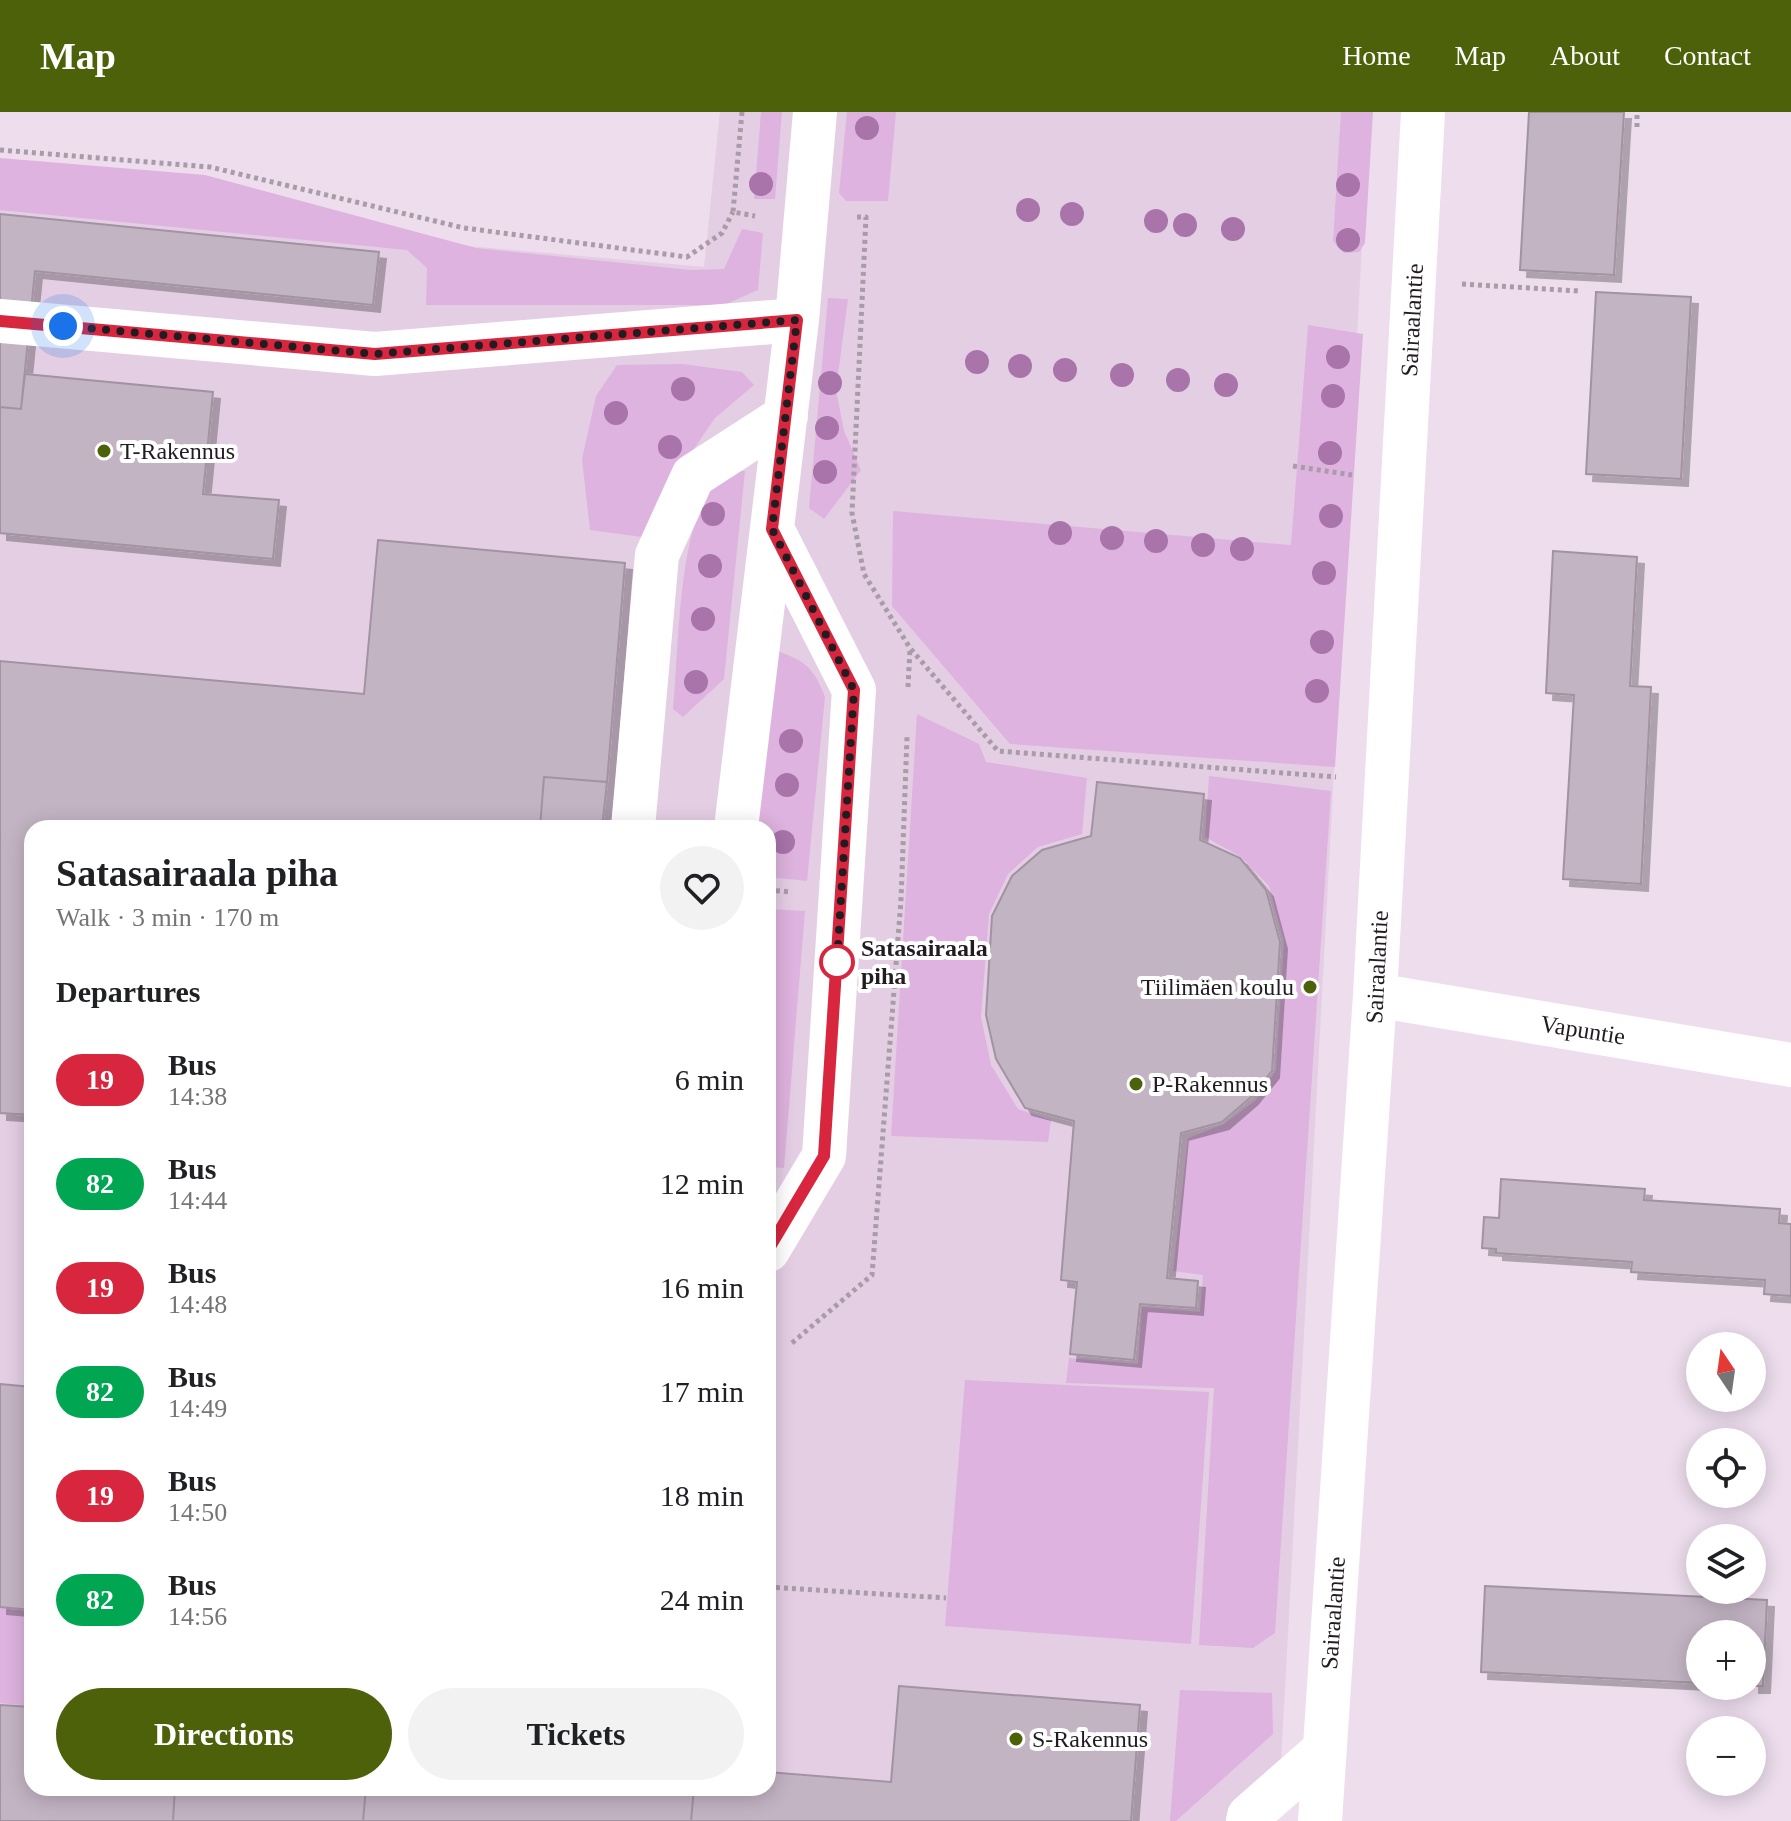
<!DOCTYPE html>
<meta charset="utf-8">
<style>
body{margin:0;font-family:"Times New Roman",serif;background:#f2f2f2;color:#202124;height:100vh;display:flex;flex-direction:column;font-size:30px;white-space:nowrap}
*{box-sizing:border-box;margin:0}
p{font-size:26px;color:#757577}
.icon{flex:none;width:44px;height:44px;fill:none;stroke:currentColor;stroke-width:2;stroke-linecap:round;stroke-linejoin:round}
.map{position:relative;flex:1;overflow:hidden}
.sheet{position:absolute;left:24px;top:708px;width:752px;height:976px;display:flex;flex-direction:column;background:#fff;border-radius:24px;box-shadow:0 4px 20px #0003}
.sheet>*{flex:none}
.badge{padding:0 16px;border-radius:26px;font-size:28px;line-height:52px}
.needle{width:52px;rotate:347deg}
.fabs{position:absolute;left:1686px;top:1220px;display:grid;gap:16px}
.fabs a{display:grid;place-items:center;width:80px;height:80px;border-radius:50%;background:#fff;box-shadow:0 4px 20px #0003;font-size:40px}
.you{position:absolute;width:40px;height:40px;margin:-20px;border:6px solid #fff;border-radius:50%;background:#1a73e8;box-shadow:0 0 0 12px #1a73e833}
.map>.badge{position:absolute;translate:-50% -50%;box-shadow:0 0 0 4px #fff}
h2{padding:0 32px;font-size:30px;line-height:72px}
.round{display:grid;place-items:center;flex:none;width:84px;height:84px;border-radius:42px;background:#f2f2f2}
.summary{display:flex;align-items:center;justify-content:space-between;height:136px;padding:0 32px}
h1{font-size:38px;font-weight:800;line-height:60px}
.primary-button{display:flex;gap:16px;margin-top:auto;padding:16px 32px}
.primary-button a{flex:1;height:92px;border-radius:48px;background:#4c6109;color:#fff;font-size:32px;font-weight:800;line-height:92px;text-align:center}
.primary-button a+a{background:#f2f2f2;color:#202124}
ul{padding:0;list-style:none}
li{display:flex;align-items:center;gap:24px;height:104px;padding:0 32px}
li div{flex:1}
li b{display:block;font-size:30px}
li em{font-style:normal}
li .badge{min-width:88px;font-weight:700;text-align:center}
header{display:flex;align-items:center;gap:48px;box-sizing:border-box;height:112px;padding:0 40px;background:#4c6109;color:#fff}
header strong{font-size:38px}
nav{display:flex;gap:44px;margin-inline-start:auto;font-size:28px}
.map>svg:first-child{display:block}
.built{fill:#e4cee4;fill-rule:evenodd}
.green{fill:#deb3df}
.building{fill:#c3b4c3;stroke:#a293a2;stroke-width:2;filter:url(#shadow)}
.lines{fill:none;stroke-linecap:round;stroke-linejoin:round}
.path{stroke:#a89ca8;stroke-width:5;stroke-dasharray:4 4;stroke-linecap:butt}
.minor{stroke:#fff;stroke-width:44}
.tree{fill:#a874aa}
.line-casing{stroke:#fff;stroke-width:18}
.line{stroke:#d7263d;stroke-width:12}
.walk{stroke:#221c22;stroke-width:8;stroke-dasharray:0 14.4}
.poi-dot{fill:#4c6109;stroke:#fff;stroke-width:3}
.stop-dot{fill:#fff;stroke:#d7263d;stroke-width:4}
.labels{text-anchor:middle;dominant-baseline:central;stroke-width:8;stroke-linejoin:round;paint-order:stroke}
.street-label{font-size:24px;fill:#221c22;stroke:#fff}
.poi-label{font-size:24px;fill:#221c22;stroke:#fff;text-anchor:start}
.stop-label{font-size:24px;font-weight:bold;fill:#221c22;stroke:#fff;text-anchor:start}
</style>
<header>
<strong>Map</strong>
<nav><a>Home</a><a>Map</a><a>About</a><a>Contact</a></nav>
</header>
<div class="map">
<svg width="1791" height="1709" viewBox="0 0 1791 1709">
<defs>
<filter id="shadow"><feDropShadow dx="7" dy="7" stdDeviation="0" flood-color="#0004"/></filter>
</defs>
<rect width="100%" height="100%" fill="#eddded"/>
<!-- built -->
<path class="built" d="M720,0h649l-91,1709h-1278v-1617l704,63zM32,716h736v960h-736z"/>
<!-- green -->
<path class="green" d="M761,0h21l-7,87h-21z
M847,0h49l-8,89h-42l-7,-8z
M1341,0h32l-8,131 -6,9 -15,1 -11,-12z
M0,46l205,17 271,73 215,22 33,-1 18,-40 21,4 -5,57 -34,15h-298l1,-37 -20,-18 -407,-40z
M828,186l20,1 -12,91 8,41 17,39 -37,49 -15,-11z
M1308,213l55,9 -28,433 -325,-23 -118,-138 1,-95 398,34z
M683,252l59,8 12,13 -39,33 -43,63 -30,56 -52,-7 -8,-71 14,-63 21,-31z
M723,359h22l-21,208 -41,38 -10,-8c6,-67 5,-159 34,-219 4,-7 11,-13 16,-19z
M772,537c31,11 41,16 53,48l-18,184 -39,-4v-49h-11z
M917,602l62,30 7,18 101,16 -5,56 -44,13 -30,27 -19,40 -8,103 10,48 27,44 33,11 -3,22 -157,-6z
M1209,664l122,15 -56,842 -22,15 -54,-3 15,-257 -148,-5 3,-25 69,6 4,-57 58,5 3,-37 -30,-4 15,-133 36,-14 32,-24 20,-30 8,-129 -15,-55 -28,-29 -36,-20z
M768,797l37,2 -21,257 -16,-1z
M965,1268l244,12 -18,252 -246,-18z
M0,1491l32,3v100l-32,-3z
M1180,1578l92,3 1,41 -97,87h-6z"/>
<!-- building -->
<path class="building" d="M1529,0h95l-10,163 -94,-5z
M0,102l379,38 -6,53 -338,-34 -14,138 -21,-2z
M1596,180l95,5 -10,182 -95,-5z
M25,262l188,18 -10,102 76,6 -6,59 -273,-26v-126l21,2z
M378,428l247,23 -18,219 -63,-5 -4,51h-508v287l-32,-2v-452l364,33z
M1553,439l84,6 -7,129 21,1 -10,197 -78,-5 11,-184 -28,-2z
M544,665l63,5 -5,46h-62z
M1097,670l107,12 -4,46 40,18 26,32 14,52 -8,129 -21,26 -29,25 -41,11 -14,145 31,3 -2,27 -56,-4 -6,56 -64,-6 7,-72 -16,-2 13,-159 -49,-13 -29,-49 -10,-44 6,-99 20,-40 30,-26 49,-14z
M1501,1067l144,10 -1,11 136,9 -1,14 12,1v72l-27,-2 1,-14 -134,-8 1,-10 -136,-9v-4l-14,-1 2,-31 15,1z
M0,1272l32,3v223l-32,-3z
M1485,1474l282,14 -4,86h-11v-52h-52v49l-219,-11z
M899,1574l241,19 -9,116h-440l3,-33h74v-16l123,10z
M0,1593l32,2v81h143l-2,33h-173z
M175,1676h191l-3,33h-190z
M366,1676h328l-3,33h-328z"/>
<g class="lines">
<!-- path -->
<path class="path" d="M742,0l-9,100 22,4
M1637,15v-15
M0,38l210,17 254,61 223,29 35,-24 11,-21
M857,105h9l-14,296 12,61 46,74 88,103 338,26
M1462,172l118,7
M1293,354l59,9
M908,575l2,-38
M768,778l24,2
M792,1231l80,-68 29,-375 6,-163
M768,1475l178,11"/>
<!-- minor -->
<path class="minor" d="M0,209l375,33 422,-34
M633,716l24,-273 36,-79 93,-60
M736,716l61,-508 18,-208
M1375,883l416,70
M768,1138l56,-94 30,-466 -82,-161
M1248,1709l1,-5 74,-65
M1320,1709l55,-826 48,-883"/>
</g>
<!-- trees -->
<g class="tree">
<circle cx="867" cy="16" r="12"/>
<circle cx="761" cy="72" r="12"/>
<circle cx="1348" cy="73" r="12"/>
<circle cx="1028" cy="98" r="12"/>
<circle cx="1072" cy="102" r="12"/>
<circle cx="1156" cy="109" r="12"/>
<circle cx="1185" cy="113" r="12"/>
<circle cx="1233" cy="117" r="12"/>
<circle cx="1348" cy="128" r="12"/>
<circle cx="1338" cy="245" r="12"/>
<circle cx="977" cy="250" r="12"/>
<circle cx="1020" cy="254" r="12"/>
<circle cx="1065" cy="258" r="12"/>
<circle cx="1122" cy="263" r="12"/>
<circle cx="1178" cy="268" r="12"/>
<circle cx="830" cy="271" r="12"/>
<circle cx="1226" cy="273" r="12"/>
<circle cx="683" cy="277" r="12"/>
<circle cx="1333" cy="284" r="12"/>
<circle cx="616" cy="301" r="12"/>
<circle cx="827" cy="316" r="12"/>
<circle cx="670" cy="335" r="12"/>
<circle cx="1330" cy="341" r="12"/>
<circle cx="825" cy="360" r="12"/>
<circle cx="713" cy="402" r="12"/>
<circle cx="1331" cy="404" r="12"/>
<circle cx="1060" cy="421" r="12"/>
<circle cx="1112" cy="426" r="12"/>
<circle cx="1156" cy="429" r="12"/>
<circle cx="1203" cy="433" r="12"/>
<circle cx="1242" cy="437" r="12"/>
<circle cx="710" cy="454" r="12"/>
<circle cx="1324" cy="461" r="12"/>
<circle cx="703" cy="507" r="12"/>
<circle cx="1322" cy="530" r="12"/>
<circle cx="696" cy="570" r="12"/>
<circle cx="1317" cy="579" r="12"/>
<circle cx="791" cy="629" r="12"/>
<circle cx="787" cy="673" r="12"/>
<circle cx="783" cy="730" r="12"/>
</g>
<g class="lines">
<!-- line casing -->
<g class="line-casing">
<path id="line" d="M0,209l375,33 422,-34 -25,209 82,161 -30,466 -56,94"/>
</g>
<!-- line -->
<use href="#line" class="line"/>
<!-- walk -->
<path class="walk" d="M63,214l312,28 422,-34 -25,209 82,161 -17,272"/>
</g>
<!-- markers -->
<g class="poi-dot">
<circle cx="104" cy="339" r="8"/>
<circle cx="1310" cy="875" r="8"/>
<circle cx="1136" cy="972" r="8"/>
<circle cx="1016" cy="1627" r="8"/>
</g>
<circle class="stop-dot" cx="837" cy="850" r="16"/>
<g class="labels">
<!-- street labels -->
<g class="street-label">
<text transform="translate(1412 208) rotate(-87)">Sairaalantie</text>
<text transform="translate(1377 855) rotate(-87)">Sairaalantie</text>
<text transform="translate(1583 918) rotate(9)">Vapuntie</text>
<text transform="translate(1333 1501) rotate(-86)">Sairaalantie</text>
</g>
<!-- poi labels -->
<g class="poi-label">
<text x="120" y="339">T-Rakennus</text>
<text x="1294" y="875" text-anchor="end">Tiilimäen koulu</text>
<text x="1152" y="972">P-Rakennus</text>
<text x="1032" y="1627">S-Rakennus</text>
</g>
<!-- stop labels -->
<g class="stop-label">
<text x="861" y="836">Satasairaala<tspan x="861" dy="28">piha</tspan></text>
</g>
</g>
</svg>
<div class="fabs">
<a><svg class="needle" viewBox="-14 -14 28 28"><path d="M0-13l5 13h-10z" fill="#e53935"/><path d="M0 13l5-13h-10z" fill="#757577"/></svg></a>
<a><svg class="icon" aria-label="locate" viewBox="0 0 24 24"><circle cx="12" cy="12" r="6"/><path d="M12 2v4M12 18v4M2 12h4M18 12h4"/></svg></a>
<a><svg class="icon" aria-label="layers" viewBox="0 0 24 24"><path d="M12 4l9 5-9 5-9-5zM3 14l9 5 9-5"/></svg></a>
<a>+</a>
<a>−</a>
</div>
<div class="you" style="left:63px;top:214px"></div>
<section class="sheet">
<div class="summary"><div><h1>Satasairaala piha</h1><p>Walk · 3 min · 170 m</p></div><a class="round"><svg class="icon" aria-label="heart" viewBox="0 0 24 24"><path d="M12 20l-8-8c-3-5 5-10 8-4 3-6 11-1 8 4z"/></svg></a></div>
<h2>Departures</h2>
<ul>
<li><span class="badge" style="background:#d7263d;color:#fff">19</span><div><b>Bus</b><p>14:38</p></div><em>6 min</em></li>
<li><span class="badge" style="background:#00a651;color:#fff">82</span><div><b>Bus</b><p>14:44</p></div><em>12 min</em></li>
<li><span class="badge" style="background:#d7263d;color:#fff">19</span><div><b>Bus</b><p>14:48</p></div><em>16 min</em></li>
<li><span class="badge" style="background:#00a651;color:#fff">82</span><div><b>Bus</b><p>14:49</p></div><em>17 min</em></li>
<li><span class="badge" style="background:#d7263d;color:#fff">19</span><div><b>Bus</b><p>14:50</p></div><em>18 min</em></li>
<li><span class="badge" style="background:#00a651;color:#fff">82</span><div><b>Bus</b><p>14:56</p></div><em>24 min</em></li>
</ul>
<div class="primary-button"><a>Directions</a><a>Tickets</a></div>
</section>
</div>
